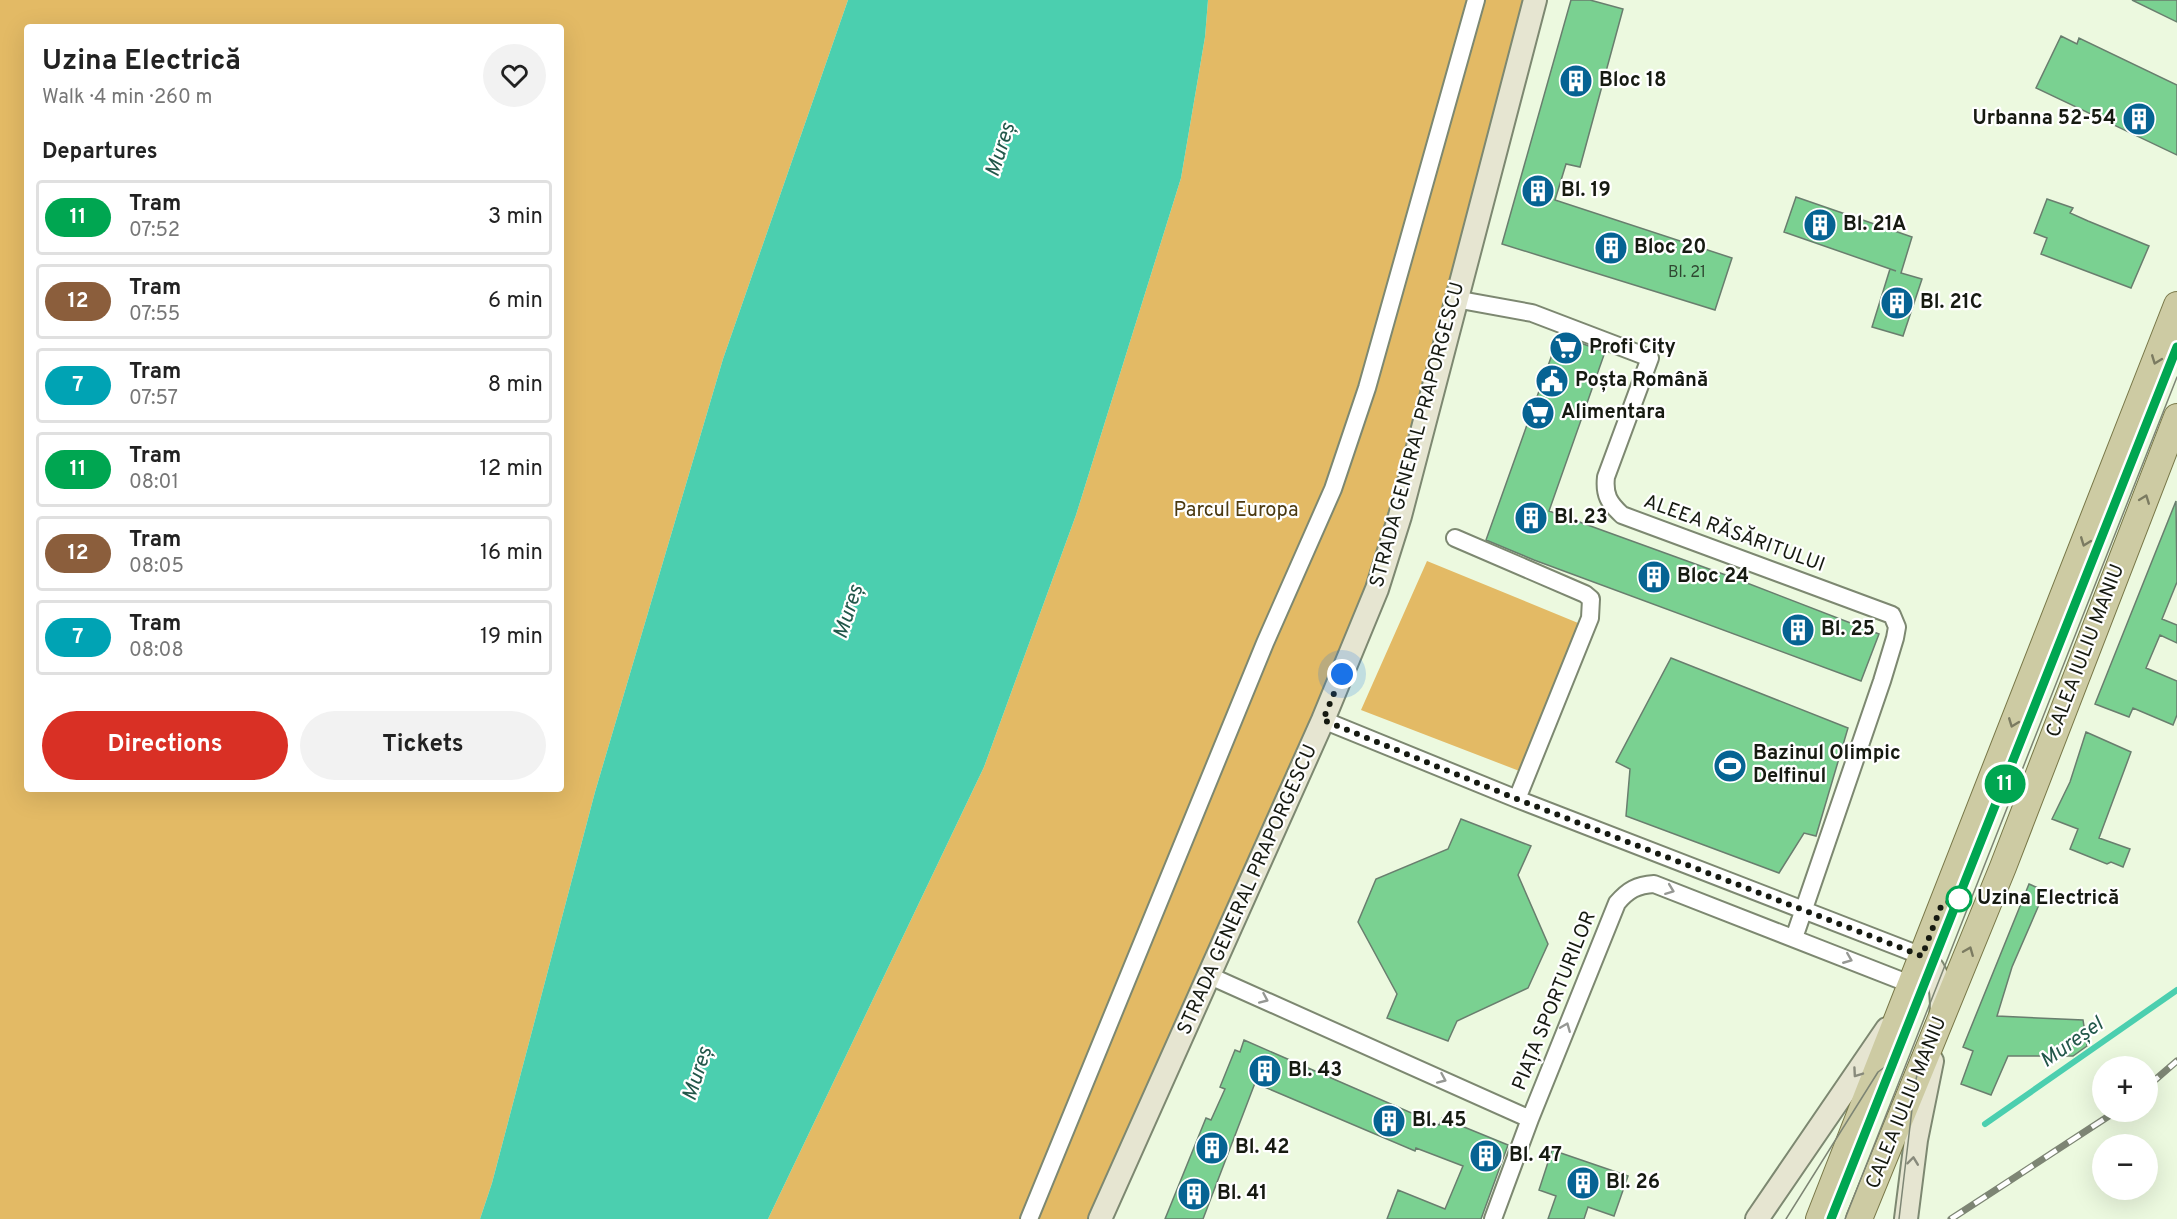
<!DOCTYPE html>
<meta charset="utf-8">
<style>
body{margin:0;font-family:Overpass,sans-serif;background:#f2f2f2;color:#222;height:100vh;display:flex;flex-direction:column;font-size:22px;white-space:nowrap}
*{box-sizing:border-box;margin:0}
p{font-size:20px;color:#767676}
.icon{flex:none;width:33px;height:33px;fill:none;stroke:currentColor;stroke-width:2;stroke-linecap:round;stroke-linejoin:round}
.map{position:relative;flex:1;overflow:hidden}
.side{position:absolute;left:24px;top:24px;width:540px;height:768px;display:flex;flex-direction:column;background:#fff;border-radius:6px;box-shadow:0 6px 24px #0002}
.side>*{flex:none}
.badge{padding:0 12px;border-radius:20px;font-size:21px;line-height:39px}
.buttons{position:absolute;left:2092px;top:1056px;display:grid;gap:12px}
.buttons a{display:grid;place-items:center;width:66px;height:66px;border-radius:50%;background:#fff;box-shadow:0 6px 24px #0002;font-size:30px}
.you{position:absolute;width:30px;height:30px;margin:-15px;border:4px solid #fff;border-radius:50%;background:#1a73e8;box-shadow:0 0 0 9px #1a73e833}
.map>.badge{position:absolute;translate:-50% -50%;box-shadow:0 0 0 3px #fff}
h2{padding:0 18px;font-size:22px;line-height:54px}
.round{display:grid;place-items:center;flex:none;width:63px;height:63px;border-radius:32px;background:#f2f2f2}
.headline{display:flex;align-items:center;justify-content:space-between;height:102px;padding:0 18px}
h1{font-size:28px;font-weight:700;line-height:45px}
.action{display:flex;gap:12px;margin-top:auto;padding:12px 18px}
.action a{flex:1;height:69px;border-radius:36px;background:#d93025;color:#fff;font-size:24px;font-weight:700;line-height:69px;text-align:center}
.action a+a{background:#f2f2f2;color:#222}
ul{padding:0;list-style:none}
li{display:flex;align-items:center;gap:18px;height:75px;margin:0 12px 9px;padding:0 6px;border:3px solid #e0e0e0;border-radius:6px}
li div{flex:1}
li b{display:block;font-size:22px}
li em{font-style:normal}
li .badge{min-width:66px;font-weight:700;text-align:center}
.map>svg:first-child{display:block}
.green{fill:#e3ba65;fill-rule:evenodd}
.water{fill:#4bcfaf}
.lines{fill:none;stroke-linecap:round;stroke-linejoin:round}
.stream{stroke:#4bcfaf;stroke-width:6}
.building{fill:#7ad191;stroke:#697e6e;stroke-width:1.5}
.street-casing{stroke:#7d8871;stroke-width:20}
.secondary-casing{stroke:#7d8871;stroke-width:26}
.primary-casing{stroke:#787748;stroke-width:28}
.street{stroke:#fff;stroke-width:16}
.secondary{stroke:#e6e5d1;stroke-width:22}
.primary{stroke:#cdcba3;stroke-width:26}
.tram{stroke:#7d8574;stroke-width:1.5}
.rail-casing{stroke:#7d8574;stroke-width:7}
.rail{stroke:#fff;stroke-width:4.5;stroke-dasharray:14;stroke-linecap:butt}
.oneway{stroke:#7b7b61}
.oneway2{stroke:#969894}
.oneway3{stroke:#888a7b}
.line-casing{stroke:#fff;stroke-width:14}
.line{stroke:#00a651;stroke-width:9}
.walk{stroke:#161a11;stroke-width:6;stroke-dasharray:0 10.8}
.stop-dot{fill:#fff;stroke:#00a651;stroke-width:3}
.labels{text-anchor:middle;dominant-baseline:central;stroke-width:4.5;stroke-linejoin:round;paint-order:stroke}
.number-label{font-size:16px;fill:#2f4831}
.poi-label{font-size:20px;font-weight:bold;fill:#161a11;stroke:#fff;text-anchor:start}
.street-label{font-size:20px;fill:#161a11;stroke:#fff}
.park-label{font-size:20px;fill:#4b3910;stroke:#fff}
.stop-label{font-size:20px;font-weight:bold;fill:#161a11;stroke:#fff;text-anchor:start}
.water-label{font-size:21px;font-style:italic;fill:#22574a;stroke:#fff}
</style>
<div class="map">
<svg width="2177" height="1219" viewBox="0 0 2177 1219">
<rect width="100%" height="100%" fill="#ecf9df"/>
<!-- green -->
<path class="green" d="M0,0h848l-125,359 -128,433 -103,391 -12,36h-480zM27,27h534v762h-534z
M1208,0h322l-144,536 -22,68 -273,615h-323l216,-452 92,-252 105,-337 24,-141z
M1427,561l156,64 -61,147 -161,-62z"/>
<!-- water -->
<path class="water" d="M848,0h360l-3,37 -24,141 -105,337 -92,252 -216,452h-288l12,-36 103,-391 128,-433z"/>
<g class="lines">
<!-- stream -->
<path class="stream" d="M1985,1124l192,-134"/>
</g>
<!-- building -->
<path class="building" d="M1571,0h19l33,9 -43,158 -14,-3 -11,36 177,58 -17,52 -213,-66z
M2132,0h45v22z
M2061,36l16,8 2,-6 98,47v70l-141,-67z
M1796,197l116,40 -11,36 21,6 -19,57 -31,-9 18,-58 6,2 -112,-39z
M2047,199l26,9 -3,5 18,8 61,25 -18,42 -90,-34 6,-16 -13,-5z
M1559,335l46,17 -56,159 185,67 145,56 -18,47 -327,-121 -48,-20z
M2176,501l1,81 -15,37 15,6v18l-17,-8 -14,33 31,13v34l-4,10 -40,-17 -4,9 -34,-13z
M1671,658l177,70 -32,108 -12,-3 -25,40 -153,-57 4,-47 -14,-7z
M2086,732l45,20 -32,86 31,11 -7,18 -12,-5 -4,2 -37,-15 8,-20 -26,-10 18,-37z
M1461,819l70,27 -13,29 30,69 -20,44 -71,33 -9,20 -61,-23 10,-24 -39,-72 18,-43 72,-30z
M2029,884l16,7 -33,76 -15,49 86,4 4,26 -14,10h-65l-17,39 -30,-11 12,-33 -10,-4z
M1244,1040l195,85 3,-7 66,27 -27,74h-94l11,-29 47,19 18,-43 -47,-18 -1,3 -160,-68 -52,136h-38l41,-101 5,2 14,-31 -5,-2 15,-37 5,2z
M1552,1150l76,26 -14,40 -26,-9 -4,12h-36l8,-23 -17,-6z"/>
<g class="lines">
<!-- street casing -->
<g class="street-casing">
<path id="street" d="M1455,299l77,14 118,45 -44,119c-2,18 3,26 16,38l270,100 5,12 -2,11 -13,43 -88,257
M1455,538l130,56 6,5 -1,19 -73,181
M1323,720l194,79 405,157
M1210,976l320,143 87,-216c11,-13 20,-18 37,-19l256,100
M1029,1219l236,-576 68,-154 34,-101 109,-388
M1493,1219l37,-100"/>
</g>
<!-- secondary casing -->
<g class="secondary-casing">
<path id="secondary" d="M1922,956c18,17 22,36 19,61
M1100,1219l223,-499 54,-131 23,-73 135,-516
M1757,1219l130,-190
M1906,1219l10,-79 16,-79"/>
</g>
<!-- primary casing -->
<g class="primary-casing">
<path id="primary" d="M1819,1219l358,-914
M1859,1219l144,-352 174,-450"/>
</g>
<!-- street -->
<use href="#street" class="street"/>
<!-- secondary -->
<use href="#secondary" class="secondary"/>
<!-- primary -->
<use href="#primary" class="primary"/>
<!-- tram -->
<path class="tram" d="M1786,1219l92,-147 15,-11
M1831,1219l346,-872
M1845,1219l332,-842
M1899,1219l16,-135 12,-54"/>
<!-- rail casing -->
<g class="rail-casing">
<path id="rail" d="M2148,1086l29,-25
M1951,1219l164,-107"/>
</g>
<!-- rail -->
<use href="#rail" class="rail"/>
</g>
<!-- one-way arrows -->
<defs><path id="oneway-chevron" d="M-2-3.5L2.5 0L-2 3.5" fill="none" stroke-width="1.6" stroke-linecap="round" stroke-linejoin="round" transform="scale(1.5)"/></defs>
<g class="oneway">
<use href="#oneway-chevron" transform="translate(2156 360) rotate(111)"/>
<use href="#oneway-chevron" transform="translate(2145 499) rotate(-69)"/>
<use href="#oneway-chevron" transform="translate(2085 542) rotate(111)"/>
<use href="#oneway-chevron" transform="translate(2013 723) rotate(111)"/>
<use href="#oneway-chevron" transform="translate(1969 951) rotate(-68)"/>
</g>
<g class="oneway2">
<use href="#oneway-chevron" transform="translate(1670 890) rotate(21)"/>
<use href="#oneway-chevron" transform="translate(1848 959) rotate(22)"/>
<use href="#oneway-chevron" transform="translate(1264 999) rotate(24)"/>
<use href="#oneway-chevron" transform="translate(1566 1027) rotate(-68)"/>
<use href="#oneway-chevron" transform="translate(1442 1079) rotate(24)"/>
</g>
<g class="oneway3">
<use href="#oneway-chevron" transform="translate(1857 1073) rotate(125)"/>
<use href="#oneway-chevron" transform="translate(1913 1161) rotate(-83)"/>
</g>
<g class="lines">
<!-- line casing -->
<g class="line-casing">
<path id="line" d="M1831,1219l346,-872"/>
</g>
<!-- line -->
<use href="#line" class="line"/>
<!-- walk -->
<path class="walk" d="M1342,674l-19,46 194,79 405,157 20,-52 17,-5"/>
</g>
<!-- icons -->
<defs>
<g id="building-disc" transform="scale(1.725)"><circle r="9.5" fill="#066393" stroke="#fff"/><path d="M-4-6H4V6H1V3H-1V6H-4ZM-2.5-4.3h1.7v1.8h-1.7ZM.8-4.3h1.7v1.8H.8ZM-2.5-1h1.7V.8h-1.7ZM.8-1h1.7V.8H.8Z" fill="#fff"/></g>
<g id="supermarket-disc" transform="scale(1.725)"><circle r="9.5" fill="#066393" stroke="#fff"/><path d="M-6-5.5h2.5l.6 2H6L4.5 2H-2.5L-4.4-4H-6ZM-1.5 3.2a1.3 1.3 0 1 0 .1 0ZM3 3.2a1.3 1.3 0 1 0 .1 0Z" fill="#fff"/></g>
<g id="civic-disc" transform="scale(1.725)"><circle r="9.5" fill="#066393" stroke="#fff"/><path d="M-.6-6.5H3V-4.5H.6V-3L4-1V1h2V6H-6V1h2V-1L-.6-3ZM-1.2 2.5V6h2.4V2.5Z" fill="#fff"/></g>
<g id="stadium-disc" transform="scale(1.725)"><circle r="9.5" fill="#066393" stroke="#fff"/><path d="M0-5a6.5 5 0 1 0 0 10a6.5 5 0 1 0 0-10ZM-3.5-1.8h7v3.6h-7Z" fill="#fff"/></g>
</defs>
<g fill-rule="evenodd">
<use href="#building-disc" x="1576" y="81"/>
<use href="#building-disc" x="2139" y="119"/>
<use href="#building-disc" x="1538" y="191"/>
<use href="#building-disc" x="1820" y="225"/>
<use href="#building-disc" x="1611" y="248"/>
<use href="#building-disc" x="1897" y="303"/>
<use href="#supermarket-disc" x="1566" y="348"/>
<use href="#civic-disc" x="1552" y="381"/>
<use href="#supermarket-disc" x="1538" y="413"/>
<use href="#building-disc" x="1531" y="518"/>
<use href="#building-disc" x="1654" y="577"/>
<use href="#building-disc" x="1798" y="630"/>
<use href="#stadium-disc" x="1730" y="766"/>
<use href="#building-disc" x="1265" y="1071"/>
<use href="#building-disc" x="1389" y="1121"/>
<use href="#building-disc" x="1212" y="1148"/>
<use href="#building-disc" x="1486" y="1156"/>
<use href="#building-disc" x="1583" y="1183"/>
<use href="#building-disc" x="1194" y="1194"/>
</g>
<!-- markers -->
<circle class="stop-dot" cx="1959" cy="899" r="12"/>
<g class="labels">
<!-- number labels -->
<g class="number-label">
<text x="1687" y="273">Bl. 21</text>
</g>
<!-- poi labels -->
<g class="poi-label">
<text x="1599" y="81">Bloc 18</text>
<text x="2116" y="119" text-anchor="end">Urbanna 52-54</text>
<text x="1561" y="191">Bl. 19</text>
<text x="1843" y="225">Bl. 21A</text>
<text x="1634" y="248">Bloc 20</text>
<text x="1920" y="303">Bl. 21C</text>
<text x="1589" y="348">Profi City</text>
<text x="1575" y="381">Poșta Română</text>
<text x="1561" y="413">Alimentara</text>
<text x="1554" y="518">Bl. 23</text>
<text x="1677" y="577">Bloc 24</text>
<text x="1821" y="630">Bl. 25</text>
<text x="1753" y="754">Bazinul Olimpic<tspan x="1753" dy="23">Delfinul</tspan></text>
<text x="1288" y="1071">Bl. 43</text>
<text x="1412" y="1121">Bl. 45</text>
<text x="1235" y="1148">Bl. 42</text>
<text x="1509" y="1156">Bl. 47</text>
<text x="1606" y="1183">Bl. 26</text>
<text x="1217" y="1194">Bl. 41</text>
</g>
<!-- street labels -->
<g class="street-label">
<text transform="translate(1418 435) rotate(-75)">STRADA GENERAL PRAPORGESCU</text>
<text transform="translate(1734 534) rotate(20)">ALEEA RĂSĂRITULUI</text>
<text transform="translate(2086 651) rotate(-69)">CALEA IULIU MANIU</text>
<text transform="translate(1248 890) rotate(-66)">STRADA GENERAL PRAPORGESCU</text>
<text transform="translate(1555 1001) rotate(-68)">PIAȚA SPORTURILOR</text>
<text transform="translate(1907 1103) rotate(-68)">CALEA IULIU MANIU</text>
</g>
<!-- park labels -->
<g class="park-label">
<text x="1236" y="511">Parcul Europa</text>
</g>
<!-- stop labels -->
<g class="stop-label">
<text x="1977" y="899">Uzina Electrică</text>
</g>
<!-- water labels -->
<g class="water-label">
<text transform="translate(1001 150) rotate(-72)">Mureș</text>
<text transform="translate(849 612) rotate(-72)">Mureș</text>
<text transform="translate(2072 1043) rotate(-35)">Mureșel</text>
<text transform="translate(698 1074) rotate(-72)">Mureș</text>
</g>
</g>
</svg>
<div class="buttons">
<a>+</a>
<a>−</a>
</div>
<div class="you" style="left:1342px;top:674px"></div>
<b class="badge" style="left:2005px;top:784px;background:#00a651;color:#fff">11</b>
<section class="side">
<div class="headline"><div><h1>Uzina Electrică</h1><p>Walk · 4 min · 260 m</p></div><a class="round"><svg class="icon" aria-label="heart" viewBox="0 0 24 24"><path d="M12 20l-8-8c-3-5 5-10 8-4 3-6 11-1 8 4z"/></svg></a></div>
<h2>Departures</h2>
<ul>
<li><span class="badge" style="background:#00a651;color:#fff">11</span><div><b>Tram</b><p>07:52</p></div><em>3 min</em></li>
<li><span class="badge" style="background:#8b5e3c;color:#fff">12</span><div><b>Tram</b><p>07:55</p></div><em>6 min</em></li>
<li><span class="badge" style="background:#00a3b4;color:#fff">7</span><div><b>Tram</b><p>07:57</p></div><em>8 min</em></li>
<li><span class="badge" style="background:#00a651;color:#fff">11</span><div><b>Tram</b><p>08:01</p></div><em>12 min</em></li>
<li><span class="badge" style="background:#8b5e3c;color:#fff">12</span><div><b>Tram</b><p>08:05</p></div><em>16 min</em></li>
<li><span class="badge" style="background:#00a3b4;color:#fff">7</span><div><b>Tram</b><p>08:08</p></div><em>19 min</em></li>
</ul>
<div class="action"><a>Directions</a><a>Tickets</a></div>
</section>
</div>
